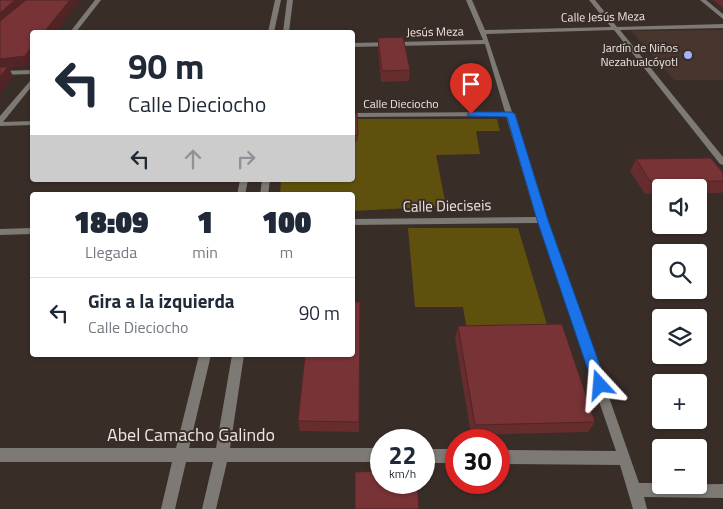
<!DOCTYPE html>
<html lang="es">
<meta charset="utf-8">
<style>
body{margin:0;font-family:"Titillium Web",sans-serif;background:#f2f2f3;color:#1f2937;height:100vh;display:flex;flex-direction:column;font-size:19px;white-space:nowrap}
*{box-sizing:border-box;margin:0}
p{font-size:16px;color:#747a83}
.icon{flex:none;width:28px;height:28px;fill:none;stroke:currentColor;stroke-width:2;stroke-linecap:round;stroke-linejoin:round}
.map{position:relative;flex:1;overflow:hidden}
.sheet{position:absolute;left:30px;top:192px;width:325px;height:165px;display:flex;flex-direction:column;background:#fff;border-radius:5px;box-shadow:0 1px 4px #0004}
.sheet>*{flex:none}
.hud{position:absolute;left:30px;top:30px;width:325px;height:152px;border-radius:5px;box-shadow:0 1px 4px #0004;background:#fff;color:#1f2937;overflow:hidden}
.fabs{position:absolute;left:652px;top:179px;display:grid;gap:10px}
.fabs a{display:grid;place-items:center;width:55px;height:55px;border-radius:5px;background:#fff;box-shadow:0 1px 4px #0004;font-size:25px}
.speed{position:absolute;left:370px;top:429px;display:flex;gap:10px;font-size:25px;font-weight:700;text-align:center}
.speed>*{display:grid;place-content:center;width:65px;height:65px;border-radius:50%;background:#fff;box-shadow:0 1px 4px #0004;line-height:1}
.speed small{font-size:12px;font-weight:400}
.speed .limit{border:8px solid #d22;background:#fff;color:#111}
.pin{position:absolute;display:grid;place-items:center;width:42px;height:42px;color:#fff;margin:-51px -21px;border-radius:50% 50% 50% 0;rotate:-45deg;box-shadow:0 0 5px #0007}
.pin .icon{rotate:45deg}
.me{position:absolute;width:55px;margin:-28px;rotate:341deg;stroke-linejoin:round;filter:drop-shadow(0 0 4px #0008)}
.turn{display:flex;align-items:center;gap:18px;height:105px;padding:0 15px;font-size:22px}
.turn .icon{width:65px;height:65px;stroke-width:2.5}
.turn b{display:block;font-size:35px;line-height:42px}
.lanes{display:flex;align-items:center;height:48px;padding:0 15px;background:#0003;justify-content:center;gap:25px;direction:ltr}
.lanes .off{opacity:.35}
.eta{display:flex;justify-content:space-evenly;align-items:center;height:85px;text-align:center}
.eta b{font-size:30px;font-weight:800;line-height:35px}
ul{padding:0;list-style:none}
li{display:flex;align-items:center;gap:15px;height:70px;padding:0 15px;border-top:1px solid #e0e1e3}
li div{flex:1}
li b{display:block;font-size:19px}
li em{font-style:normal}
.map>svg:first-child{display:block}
.built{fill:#47352e}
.green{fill:#5f510d}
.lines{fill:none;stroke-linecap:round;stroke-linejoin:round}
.street{fill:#7d7974;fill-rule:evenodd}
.wall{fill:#662c2e}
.shaded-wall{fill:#532426}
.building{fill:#773336;stroke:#532426}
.route{fill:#1a73e8;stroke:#114b97}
.poi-dot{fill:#a6b1fc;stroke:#392d28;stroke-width:2}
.labels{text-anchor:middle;stroke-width:4;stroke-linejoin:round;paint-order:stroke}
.far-street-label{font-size:12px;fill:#eee6e3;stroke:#392d28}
.far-poi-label{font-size:12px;fill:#eee6e3;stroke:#392d28;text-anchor:end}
.street-label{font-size:15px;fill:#eee6e3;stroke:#392d28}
.near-street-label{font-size:18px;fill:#eee6e3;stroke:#392d28}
</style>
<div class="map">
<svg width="723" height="509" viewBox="0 0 723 509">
<rect width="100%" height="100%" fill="#392d28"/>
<!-- built -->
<polygon class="built" points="723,30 723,80 674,80 631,31"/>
<!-- green -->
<g class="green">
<polygon points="357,119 497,119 500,131 476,131 480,154 436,155 446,206 353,211 352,195 280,195 281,180 352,180 353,142"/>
<polygon points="408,228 518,228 549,331 467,331 463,307 415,307"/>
</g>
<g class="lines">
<!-- street -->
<g class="street">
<polygon points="95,0 101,0 76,32 70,32"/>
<polygon points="275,0 281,0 274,32 268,32"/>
<polygon points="287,0 293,0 289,32 283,32"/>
<polygon points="466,0 472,0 485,30 611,27 589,0 595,0 617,27 723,24 723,28 620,30 723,157 723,165 720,164 614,30 486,34 512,112 515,114 513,116 547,220 639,483 661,483 661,485 723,484 723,498 644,497 647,509 633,509 620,465 499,464 499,450 616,451 538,223 352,225 352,219 536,217 506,116 352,117 352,113 505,112 485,44 352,47 352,43 483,40"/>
<polygon points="700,0 706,0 723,14 723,19"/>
<polygon points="32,70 32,74 0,75 0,71"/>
<polygon points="32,80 32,86 3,122 32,121 32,125 0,126 0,116 30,81"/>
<polygon points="240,180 248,180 245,195 237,195"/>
<polygon points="262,180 270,180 268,195 260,195"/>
<polygon points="32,228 32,234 0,235 0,229"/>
<polygon points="199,355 211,355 189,448 216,448 232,355 244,355 230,448 381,448 381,462 227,462 216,509 202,509 213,462 186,462 175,509 161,509 172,462 0,462 0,448 176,448"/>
<rect x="424" y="449" width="32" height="14"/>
</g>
</g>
<!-- wall -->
<g class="wall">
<polygon points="713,0 723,0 723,8"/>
<polygon points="378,38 410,70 409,81 381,82 378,48"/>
<polygon points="352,113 357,113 358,141 352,142"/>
<polygon points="636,159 723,173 723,191 721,193 699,193 699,188 661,188 661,194 645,194 630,171"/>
<polygon points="360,302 359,432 300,431 298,421"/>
<polygon points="458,326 595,422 588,432 471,435 455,338"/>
</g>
<!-- shaded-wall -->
<g class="shaded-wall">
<polygon points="15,0 28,0 0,26 0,13"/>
<polygon points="70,0 80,0 55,32 44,32"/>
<polygon points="32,46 32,62 30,66 9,68 13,76 0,94 0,59"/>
</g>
<!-- building -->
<g class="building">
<polygon points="0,0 15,0 0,13"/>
<polygon points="26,0 70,0 44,32 32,32 32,46 25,56 0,59 0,21"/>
<polygon points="403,37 410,70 382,71 378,38"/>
<polygon points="0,67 8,67 0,76"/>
<polygon points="352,113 357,113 358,135 352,135"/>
<polygon points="711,158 723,173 723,181 651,182 636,159"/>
<polygon points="352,302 360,302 359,422 298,421 305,355 352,355"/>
<polygon points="562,324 595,422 475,425 458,326"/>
<polygon points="381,471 381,482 417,482 419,509 355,509 355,472"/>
</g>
<!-- route -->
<polygon class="route" points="471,112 511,112 515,114 548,220 607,385 605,389 600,391 595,389 593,385 537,220 507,117 468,116 467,114"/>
<!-- markers -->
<circle class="poi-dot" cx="688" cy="55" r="5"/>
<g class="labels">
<!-- far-street labels -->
<g class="far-street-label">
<text transform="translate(603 17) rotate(-1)" y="4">Calle Jesús Meza</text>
<text transform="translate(435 32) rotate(-1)" y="4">Jesús Meza</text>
<text x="401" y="108">Calle Dieciocho</text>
</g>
<!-- far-poi labels -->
<g class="far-poi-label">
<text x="678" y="52">Jardín de Niños<tspan x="678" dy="14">Nezahualcóyotl</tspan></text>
</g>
<!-- street labels -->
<g class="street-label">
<text transform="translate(447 206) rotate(-1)" y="5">Calle Dieciseis</text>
</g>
<!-- near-street labels -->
<g class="near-street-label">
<text x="191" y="441">Abel Camacho Galindo</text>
</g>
</g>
</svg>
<div class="fabs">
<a><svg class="icon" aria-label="sound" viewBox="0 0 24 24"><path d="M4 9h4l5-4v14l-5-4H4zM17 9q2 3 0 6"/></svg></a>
<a><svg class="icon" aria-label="search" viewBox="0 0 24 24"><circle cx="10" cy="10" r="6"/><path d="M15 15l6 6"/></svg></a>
<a><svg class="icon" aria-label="layers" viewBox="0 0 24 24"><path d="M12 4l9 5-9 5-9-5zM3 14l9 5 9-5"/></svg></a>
<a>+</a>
<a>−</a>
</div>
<div class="speed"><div>22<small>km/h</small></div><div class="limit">30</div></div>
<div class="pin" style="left:471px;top:114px;background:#d93025"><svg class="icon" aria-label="arrive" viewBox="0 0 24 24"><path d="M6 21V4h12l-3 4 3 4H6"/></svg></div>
<svg class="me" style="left:600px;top:385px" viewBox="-20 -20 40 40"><path d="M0-17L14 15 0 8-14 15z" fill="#1a73e8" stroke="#fff" stroke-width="4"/></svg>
<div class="hud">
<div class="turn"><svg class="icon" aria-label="left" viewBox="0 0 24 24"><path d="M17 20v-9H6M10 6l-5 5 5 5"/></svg><div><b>90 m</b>Calle Dieciocho</div></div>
<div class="lanes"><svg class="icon" aria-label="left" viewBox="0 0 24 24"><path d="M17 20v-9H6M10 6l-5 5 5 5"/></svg><svg class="icon off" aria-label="ahead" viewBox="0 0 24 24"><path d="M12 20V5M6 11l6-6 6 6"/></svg><svg class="icon off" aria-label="right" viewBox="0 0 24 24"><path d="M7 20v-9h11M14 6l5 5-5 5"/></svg></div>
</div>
<section class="sheet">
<div class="eta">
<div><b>18:09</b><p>Llegada</p></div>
<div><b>1</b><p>min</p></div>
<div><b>100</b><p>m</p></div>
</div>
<ul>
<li><svg class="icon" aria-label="left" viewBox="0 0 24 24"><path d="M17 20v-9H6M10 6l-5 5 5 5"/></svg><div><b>Gira a la izquierda</b><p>Calle Dieciocho</p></div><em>90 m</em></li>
</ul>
</section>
</div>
